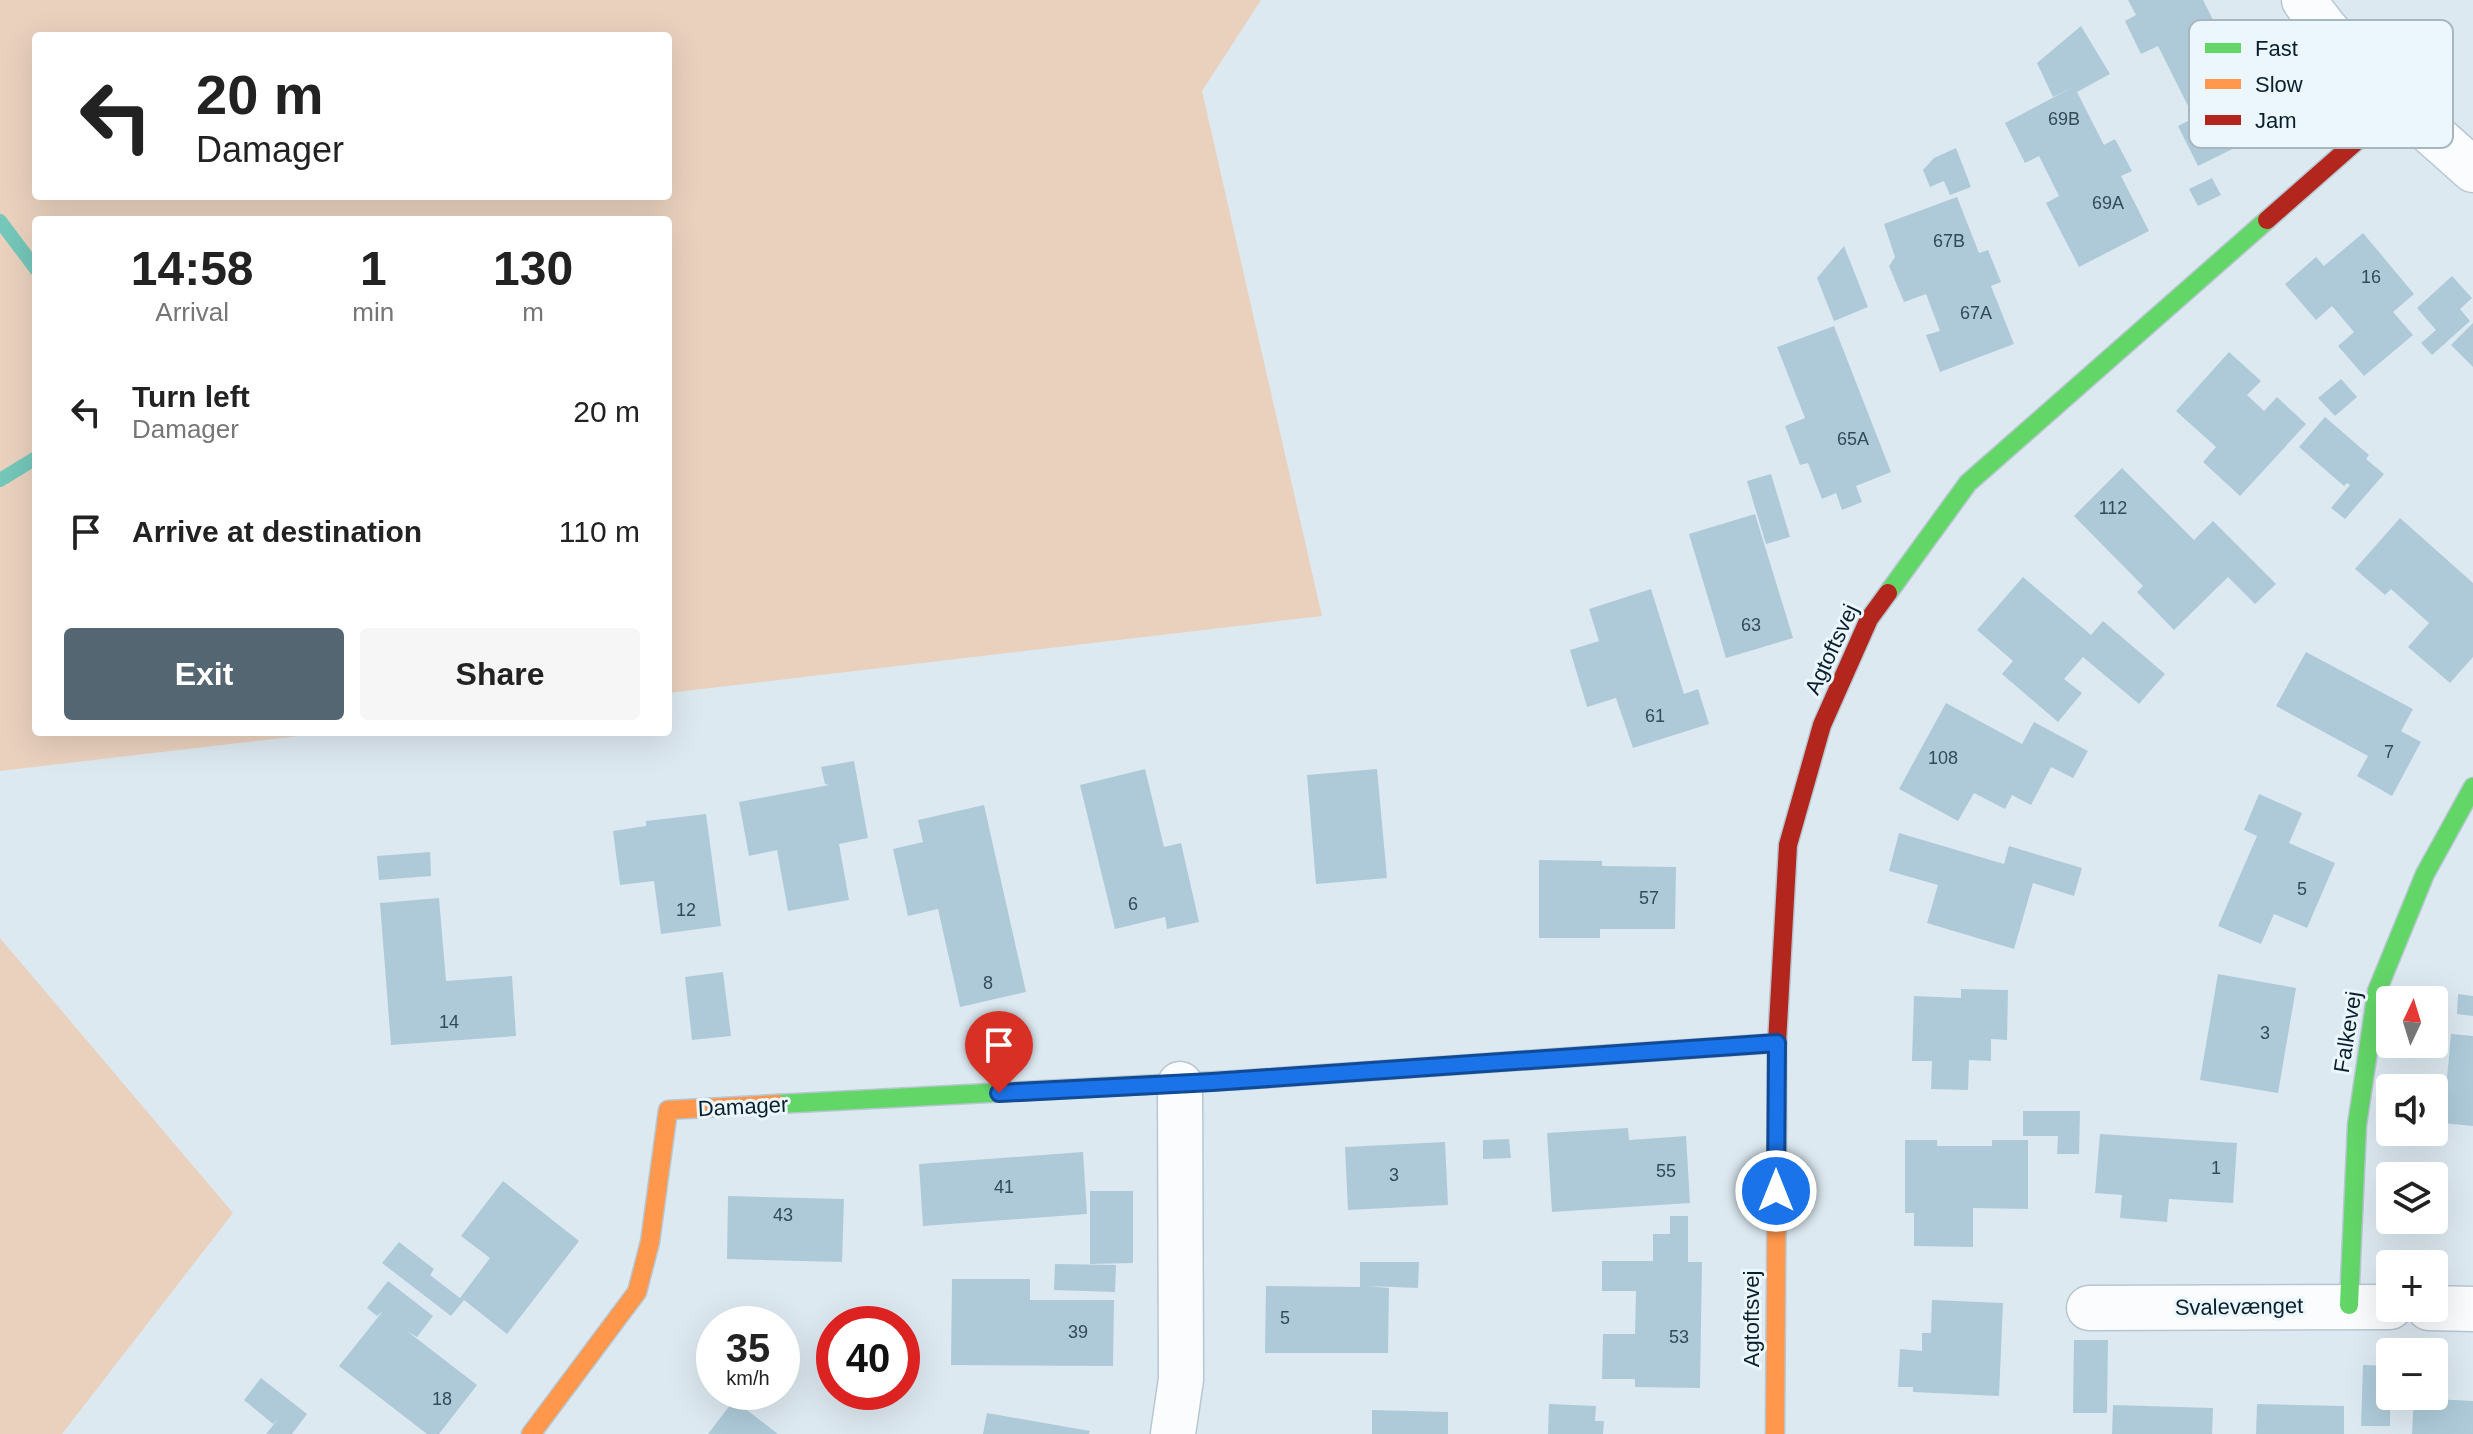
<!DOCTYPE html>
<meta charset="utf-8">
<style>
body{margin:0;font-family:Arial,sans-serif;background:#f6f6f6;color:#222;height:100vh;display:flex;flex-direction:column;font-size:30px;white-space:nowrap}
*{box-sizing:border-box;margin:0}
p{font-size:26px;color:#767676}
.icon{flex:none;width:44px;height:44px;fill:none;stroke:currentColor;stroke-width:2;stroke-linecap:round;stroke-linejoin:round}
.map{position:relative;flex:1;overflow:hidden}
.drawer{position:absolute;left:32px;top:216px;width:640px;height:520px;display:flex;flex-direction:column;background:#fff;border-radius:8px;box-shadow:0 8px 32px #0002}
.drawer>*{flex:none}
.banner{position:absolute;left:32px;top:32px;width:640px;height:168px;border-radius:8px;box-shadow:0 8px 32px #0002;background:#fff;color:#222;overflow:hidden}
.needle{width:52px;rotate:4deg}
.buttons{position:absolute;left:2376px;top:986px;display:grid;gap:16px}
.buttons a{display:grid;place-items:center;width:72px;height:72px;border-radius:8px;background:#fff;box-shadow:0 8px 32px #0002;font-size:40px}
.speed{position:absolute;left:696px;top:1306px;display:flex;gap:16px;font-size:40px;font-weight:700;text-align:center}
.speed>*{display:grid;place-content:center;width:104px;height:104px;border-radius:50%;background:#fff;box-shadow:0 8px 32px #0002;line-height:1}
.speed small{font-size:20px;font-weight:400}
.speed .limit{border:12px solid #d22;background:#fff;color:#111}
.pin{position:absolute;display:grid;place-items:center;width:68px;height:68px;color:#fff;margin:-82px -34px;border-radius:50% 50% 50% 0;rotate:-45deg;box-shadow:0 0 8px #0007}
.pin .icon{rotate:45deg}
.me{position:absolute;width:88px;margin:-44px;rotate:0deg;stroke-linejoin:round;filter:drop-shadow(0 0 6px #0008)}
.turn{display:flex;align-items:center;gap:28px;height:168px;padding:0 32px;font-size:36px}
.turn .icon{width:104px;height:104px;stroke-width:2.5}
.turn b{display:block;font-size:56px;line-height:68px}
.eta{display:flex;justify-content:space-evenly;align-items:center;height:136px;text-align:center}
.eta b{font-size:48px;font-weight:700;line-height:56px}
.button{display:flex;gap:16px;margin-top:auto;padding:16px 32px}
.button a{flex:1;height:92px;border-radius:8px;background:#546671;color:#fff;font-size:32px;font-weight:700;line-height:92px;text-align:center}
.button a+a{background:#f6f6f6;color:#222}
ul{padding:0;list-style:none}
li{display:flex;align-items:center;gap:24px;height:120px;padding:0 32px}
li div{flex:1}
li b{display:block;font-size:30px}
li em{font-style:normal}
.map>svg:first-child{display:block}
.green{fill:#ead1be;fill-rule:evenodd}
.lines{fill:none;stroke-linecap:round;stroke-linejoin:round}
.stream{stroke:#74c7b9;stroke-width:14}
.building{fill:#aecad9}
.street-casing{stroke:#b7c7d1;stroke-width:47}
.fast-casing{stroke:#b7c7d1;stroke-width:21}
.slow-casing{stroke:#b7c7d1;stroke-width:21}
.jam-casing{stroke:#b7c7d1;stroke-width:21}
.street{stroke:#fafcfd;stroke-width:44}
.fast{stroke:#63d668;stroke-width:18}
.slow{stroke:#ff974d;stroke-width:18}
.jam{stroke:#b3261e;stroke-width:18}
.route-casing{stroke:#114b97;stroke-width:20}
.route{stroke:#1a73e8;stroke-width:14}
.labels{text-anchor:middle;stroke-width:6;stroke-linejoin:round;paint-order:stroke}
.number-label{font-size:18px;fill:#334a57}
.street-label{font-size:22px;fill:#0a1f2c;stroke:#ebf6fd}
.key{fill:#ebf6fd;stroke:#a8b6be;stroke-width:2}
.key-label{font-size:22px;fill:#0a1f2c}
</style>
<div class="map">
<svg width="2473" height="1434" viewBox="0 0 2473 1434">
<rect width="100%" height="100%" fill="#dde9f1"/>
<!-- green -->
<g class="green">
<path d="M0,0H1261L1202,91L1322,616L668,693V220H36V732H332L0,771ZM668,36V196H36V36Z"/>
<polygon points="0,938 233,1213 62,1434 0,1434"/>
</g>
<g class="lines">
<!-- stream -->
<g class="stream">
<polyline points="0,221 36,269"/>
<polyline points="0,480 36,458"/>
</g>
</g>
<!-- building -->
<g class="building">
<polygon points="2128,0 2203,0 2269,131 2198,166 2178,126 2194,118 2158,46 2141,54 2125,21 2136,15"/>
<polygon points="2081,26 2110,74 2077,92 2104,145 2115,139 2132,171 2121,176 2149,231 2079,267 2046,203 2059,196 2039,156 2025,163 2005,123 2075,86 2053,97 2037,63"/>
<polygon points="1956,148 1971,187 1950,195 1944,181 1930,187 1923,170 1934,158"/>
<polygon points="2212,178 2221,195 2198,206 2189,189"/>
<polygon points="1957,197 1979,253 1988,250 2001,282 1991,286 2014,344 1940,372 1926,335 1940,331 1926,294 1904,302 1889,266 1895,257 1884,224"/>
<polygon points="2363,233 2414,294 2393,312 2413,335 2364,376 2338,346 2354,332 2332,306 2316,320 2285,284 2316,257 2324,266"/>
<polygon points="1844,246 1868,307 1834,321 1817,278"/>
<polygon points="2452,276 2472,298 2460,309 2470,321 2432,355 2421,343 2436,330 2417,308"/>
<polygon points="2473,323 2473,367 2451,345"/>
<polygon points="1834,326 1891,472 1856,486 1862,502 1842,510 1836,493 1822,499 1808,463 1800,465 1785,426 1805,418 1777,347"/>
<polygon points="2229,352 2261,381 2247,395 2264,411 2277,397 2306,424 2240,496 2203,462 2216,447 2176,411"/>
<polygon points="2341,379 2357,397 2335,416 2318,398"/>
<polygon points="2325,417 2369,455 2366,459 2384,474 2345,519 2331,508 2350,485 2347,483 2344,486 2299,447"/>
<polygon points="2122,468 2194,540 2213,521 2276,584 2255,604 2228,577 2174,630 2137,592 2143,586 2074,516"/>
<polygon points="1771,474 1790,537 1766,544 1747,481"/>
<polygon points="1755,514 1793,638 1726,658 1689,534"/>
<polygon points="2400,518 2473,583 2473,657 2450,683 2408,647 2429,623 2391,589 2385,595 2355,569"/>
<polygon points="2023,577 2091,635 2103,621 2165,674 2139,704 2083,657 2064,679 2082,693 2058,722 2002,674 2013,661 1977,630"/>
<polygon points="1651,589 1684,694 1698,689 1709,724 1633,748 1616,698 1587,707 1570,650 1599,641 1589,609"/>
<polygon points="2306,652 2413,709 2401,731 2421,742 2392,796 2357,776 2368,756 2276,706"/>
<polygon points="1946,703 2022,744 2034,722 2088,751 2073,778 2051,767 2031,805 2012,795 2005,809 1974,793 1958,821 1899,789"/>
<polygon points="854,761 868,838 839,844 849,900 788,911 777,850 749,856 739,802 829,785 825,784 821,767"/>
<polygon points="1145,769 1164,847 1181,843 1199,922 1167,929 1165,917 1115,929 1080,785"/>
<polygon points="1377,769 1387,878 1316,884 1307,775"/>
<polygon points="2259,794 2302,813 2289,843 2335,863 2307,928 2274,914 2261,944 2218,926 2257,836 2244,830"/>
<polygon points="984,805 1026,992 960,1007 938,909 908,916 893,849 923,842 918,820"/>
<polygon points="706,814 721,926 661,934 654,881 620,885 613,831 646,826 646,821"/>
<polygon points="1899,833 2004,864 2009,846 2082,868 2074,896 2033,883 2014,949 1927,923 1938,885 1889,871"/>
<polygon points="430,852 431,876 379,880 377,856"/>
<polygon points="1539,860 1602,861 1602,866 1676,867 1675,929 1600,929 1600,938 1539,938"/>
<polygon points="439,898 446,981 512,976 516,1036 391,1045 380,903"/>
<polygon points="723,972 731,1036 692,1040 685,977"/>
<polygon points="2218,974 2296,988 2278,1093 2200,1080"/>
<polygon points="1961,989 2008,990 2007,1040 1991,1039 1991,1061 1969,1060 1968,1090 1931,1089 1932,1061 1912,1061 1914,996 1961,998"/>
<polygon points="2458,994 2473,996 2473,1016 2457,1014"/>
<polygon points="2451,1034 2473,1036 2473,1126 2443,1123"/>
<polygon points="2023,1111 2080,1111 2079,1154 2057,1154 2058,1136 2023,1136"/>
<polygon points="1628,1128 1629,1140 1686,1136 1690,1203 1552,1212 1547,1133"/>
<polygon points="2100,1134 2237,1143 2233,1203 2169,1199 2167,1222 2120,1218 2122,1195 2095,1193"/>
<polygon points="1509,1139 1511,1158 1483,1159 1483,1140"/>
<polygon points="1905,1140 1937,1140 1937,1146 1992,1146 1992,1140 2028,1140 2028,1209 1973,1208 1973,1247 1914,1246 1914,1213 1905,1213"/>
<polygon points="1445,1142 1448,1205 1348,1210 1345,1147"/>
<polygon points="1083,1152 1087,1214 923,1226 919,1164"/>
<polygon points="503,1181 579,1241 507,1334 464,1300 451,1316 382,1263 399,1242 434,1269 430,1275 460,1298 490,1258 461,1236"/>
<polygon points="1090,1191 1133,1191 1133,1263 1090,1264"/>
<polygon points="728,1196 844,1199 842,1262 727,1259"/>
<polygon points="1670,1216 1688,1216 1688,1262 1702,1262 1700,1388 1635,1387 1635,1379 1602,1379 1603,1334 1635,1334 1636,1291 1602,1291 1602,1261 1653,1261 1653,1234 1670,1234"/>
<polygon points="1360,1262 1419,1262 1418,1288 1367,1286 1389,1288 1388,1353 1265,1353 1266,1286 1360,1287"/>
<polygon points="1055,1264 1116,1265 1115,1292 1054,1290"/>
<polygon points="952,1279 1030,1279 1030,1300 1114,1300 1113,1366 951,1365"/>
<polygon points="388,1281 433,1316 417,1337 407,1331 477,1385 439,1434 427,1434 339,1366 383,1311 377,1316 367,1308"/>
<polygon points="1932,1300 2003,1303 1999,1396 1913,1392 1913,1387 1898,1387 1900,1349 1922,1351 1922,1333 1931,1333"/>
<polygon points="2074,1340 2108,1340 2107,1413 2073,1413"/>
<polygon points="2363,1365 2390,1366 2390,1426 2361,1426"/>
<polygon points="261,1378 307,1414 292,1434 266,1434 278,1419 273,1424 244,1400"/>
<polygon points="2414,1398 2473,1401 2473,1434 2412,1434"/>
<polygon points="734,1400 778,1434 708,1434"/>
<polygon points="1549,1404 1596,1406 1595,1421 1604,1421 1603,1434 1548,1434"/>
<polygon points="2257,1404 2344,1406 2344,1434 2256,1434"/>
<polygon points="2113,1405 2213,1408 2212,1434 2112,1434"/>
<polygon points="1372,1410 1448,1412 1448,1434 1372,1434"/>
<polygon points="987,1413 1090,1431 1089,1434 983,1434"/>
</g>
<g class="lines">
<!-- street casing -->
<g class="street-casing">
<g id="street">
<path d="M2304,0C2347,64 2416,118 2473,170"/>
<polyline points="2089,1308 2390,1307"/>
<polyline points="2429,1308 2473,1309"/>
<polyline points="1173,1434 1181,1379 1180,1084"/>
</g>
</g>
<!-- fast casing -->
<g class="fast-casing">
<g id="fast">
<polyline points="1888,593 1968,483 2267,220"/>
<polyline points="777,1104 1239,1080"/>
<polyline points="2349,1305 2357,1125 2377,991 2425,874 2473,787"/>
</g>
</g>
<!-- slow casing -->
<g class="slow-casing">
<g id="slow">
<polyline points="1239,1080 1777,1043"/>
<polyline points="531,1434 637,1292 650,1242 668,1110 777,1104"/>
<polyline points="1775,1434 1777,1131"/>
</g>
</g>
<!-- jam casing -->
<g class="jam-casing">
<g id="jam">
<polyline points="2267,220 2400,103"/>
<polyline points="1777,1131 1777,1043 1788,845 1822,725 1869,619 1888,593"/>
</g>
</g>
<!-- street -->
<use href="#street" class="street"/>
<!-- fast -->
<use href="#fast" class="fast"/>
<!-- slow -->
<use href="#slow" class="slow"/>
<!-- jam -->
<use href="#jam" class="jam"/>
</g>
<g class="lines">
<!-- route casing -->
<g class="route-casing">
<polyline id="route" points="999,1093 1212,1082 1777,1043 1776,1191"/>
</g>
<!-- route -->
<use href="#route" class="route"/>
</g>
<g class="labels">
<!-- number labels -->
<g class="number-label">
<text x="2064" y="125">69B</text>
<text x="2108" y="209">69A</text>
<text x="1949" y="247">67B</text>
<text x="2371" y="283">16</text>
<text x="1976" y="319">67A</text>
<text x="1853" y="445">65A</text>
<text x="2113" y="514">112</text>
<text x="1751" y="631">63</text>
<text x="1655" y="722">61</text>
<text x="2389" y="758">7</text>
<text x="1943" y="764">108</text>
<text x="2302" y="895">5</text>
<text x="1649" y="904">57</text>
<text x="1133" y="910">6</text>
<text x="686" y="916">12</text>
<text x="988" y="989">8</text>
<text x="449" y="1028">14</text>
<text x="2265" y="1039">3</text>
<text x="2216" y="1174">1</text>
<text x="1666" y="1177">55</text>
<text x="1394" y="1181">3</text>
<text x="1004" y="1193">41</text>
<text x="783" y="1221">43</text>
<text x="1285" y="1324">5</text>
<text x="1078" y="1338">39</text>
<text x="1679" y="1343">53</text>
<text x="442" y="1405">18</text>
</g>
<!-- street labels -->
<g class="street-label">
<text transform="translate(1831 649) rotate(-65)" y="8">Agtoftsvej</text>
<text transform="translate(2347 1032) rotate(-81)" y="8">Falkevej</text>
<text transform="translate(743 1106) rotate(-3)" y="8">Damager</text>
<text transform="translate(2239 1306) rotate(-1)" y="8">Svalevænget</text>
<text transform="translate(1751 1319) rotate(-90)" y="8">Agtoftsvej</text>
</g>
</g>
<!-- legend -->
<rect x="2189" y="20" width="264" height="128" rx="12" class="key"/>
<rect x="2205" y="43" width="36" height="10" fill="#63d668"/>
<rect x="2205" y="79" width="36" height="10" fill="#ff974d"/>
<rect x="2205" y="115" width="36" height="10" fill="#b3261e"/>
<g class="key-label">
<text x="2255" y="56">Fast</text>
<text x="2255" y="92">Slow</text>
<text x="2255" y="128">Jam</text>
</g>
</svg>
<div class="buttons">
<a><svg class="needle" viewBox="-14 -14 28 28"><path d="M0-13l5 13h-10z" fill="#e53935"/><path d="M0 13l5-13h-10z" fill="#767676"/></svg></a>
<a><svg class="icon" aria-label="sound" viewBox="0 0 24 24"><path d="M4 9h4l5-4v14l-5-4H4zM17 9q2 3 0 6"/></svg></a>
<a><svg class="icon" aria-label="layers" viewBox="0 0 24 24"><path d="M12 4l9 5-9 5-9-5zM3 14l9 5 9-5"/></svg></a>
<a>+</a>
<a>−</a>
</div>
<div class="speed"><div>35<small>km/h</small></div><div class="limit">40</div></div>
<div class="pin" style="left:999px;top:1093px;background:#d93025"><svg class="icon" aria-label="arrive" viewBox="0 0 24 24"><path d="M6 21V4h12l-3 4 3 4H6"/></svg></div>
<svg class="me" style="left:1776px;top:1191px" viewBox="-20 -20 40 40"><circle r="17" fill="#1a73e8" stroke="#fff" stroke-width="3"/><path d="M0-11L8 9 0 5-8 9z" fill="#fff"/></svg>
<div class="banner">
<div class="turn"><svg class="icon" aria-label="left" viewBox="0 0 24 24"><path d="M17 20v-9H6M10 6l-5 5 5 5"/></svg><div><b>20 m</b>Damager</div></div>
</div>
<section class="drawer">
<div class="eta">
<div><b>14:58</b><p>Arrival</p></div>
<div><b>1</b><p>min</p></div>
<div><b>130</b><p>m</p></div>
</div>
<ul>
<li><svg class="icon" aria-label="left" viewBox="0 0 24 24"><path d="M17 20v-9H6M10 6l-5 5 5 5"/></svg><div><b>Turn left</b><p>Damager</p></div><em>20 m</em></li>
<li><svg class="icon" aria-label="arrive" viewBox="0 0 24 24"><path d="M6 21V4h12l-3 4 3 4H6"/></svg><div><b>Arrive at destination</b></div><em>110 m</em></li>
</ul>
<div class="button"><a>Exit</a><a>Share</a></div>
</section>
</div>
